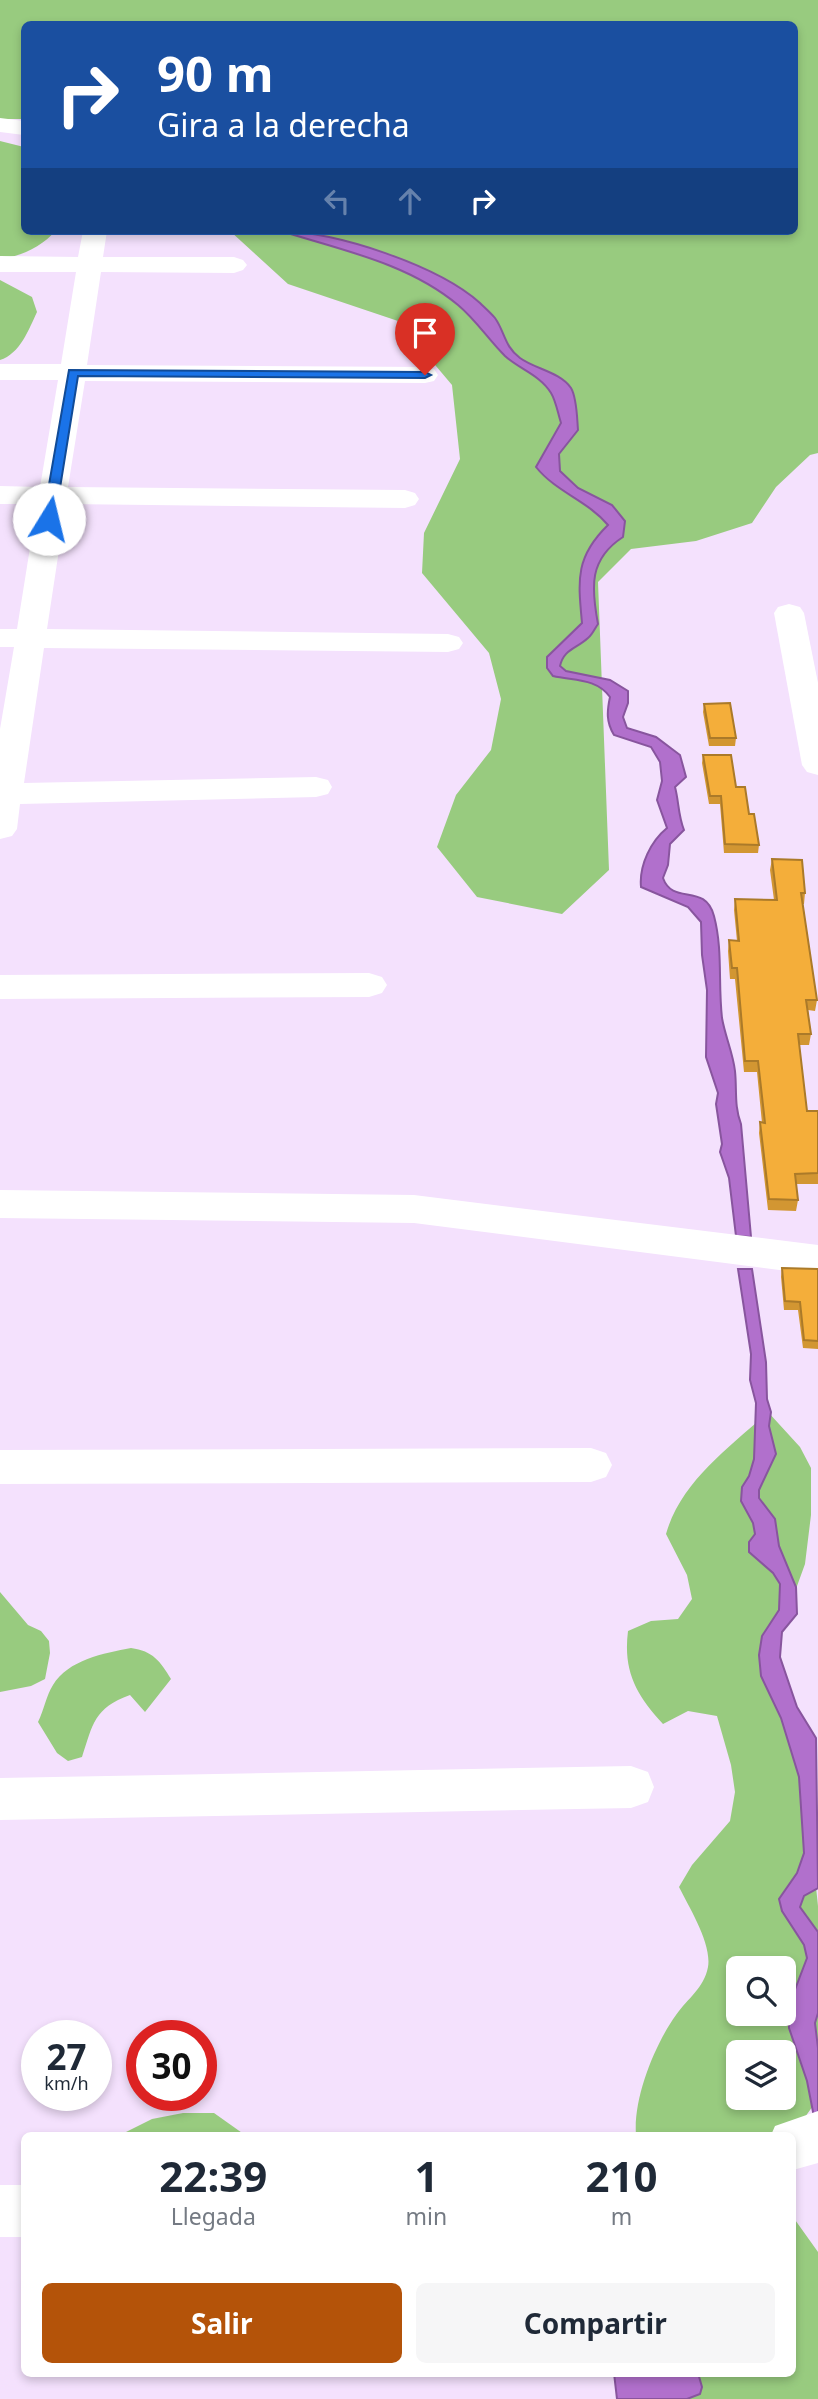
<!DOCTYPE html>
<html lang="es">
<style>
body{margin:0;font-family:"Noto Sans",sans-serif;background:#f6f6f7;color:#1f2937;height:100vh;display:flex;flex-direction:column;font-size:26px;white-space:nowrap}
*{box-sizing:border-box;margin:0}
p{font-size:23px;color:#747a83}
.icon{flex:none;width:38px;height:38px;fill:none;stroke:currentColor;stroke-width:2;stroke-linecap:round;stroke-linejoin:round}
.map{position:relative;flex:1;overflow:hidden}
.sheet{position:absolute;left:21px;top:2132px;width:775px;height:245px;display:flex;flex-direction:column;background:#fff;border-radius:10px;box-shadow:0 4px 10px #0003}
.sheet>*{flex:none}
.hud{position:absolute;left:21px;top:21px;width:777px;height:214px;border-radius:10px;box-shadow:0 4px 10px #0003;background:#1a4fa0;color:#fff;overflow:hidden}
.controls{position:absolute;left:726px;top:1956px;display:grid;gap:14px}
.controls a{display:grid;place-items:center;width:70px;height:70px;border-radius:10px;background:#fff;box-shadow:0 4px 10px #0003;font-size:35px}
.speed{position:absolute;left:21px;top:2020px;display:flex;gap:14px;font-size:35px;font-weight:700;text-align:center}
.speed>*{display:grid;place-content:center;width:91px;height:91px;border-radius:50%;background:#fff;box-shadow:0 4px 10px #0003;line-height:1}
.speed small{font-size:18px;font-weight:400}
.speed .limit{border:10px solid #d22;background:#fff;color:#111}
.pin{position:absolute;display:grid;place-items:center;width:60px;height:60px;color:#fff;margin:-72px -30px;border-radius:50% 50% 50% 0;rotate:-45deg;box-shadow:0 0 7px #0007}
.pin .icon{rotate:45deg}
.me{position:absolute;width:77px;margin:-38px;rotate:9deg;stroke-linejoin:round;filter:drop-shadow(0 0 5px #0008)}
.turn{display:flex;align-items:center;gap:24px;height:147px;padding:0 21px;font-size:32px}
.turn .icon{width:91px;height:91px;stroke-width:2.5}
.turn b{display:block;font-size:49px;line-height:60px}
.lanes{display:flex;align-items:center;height:66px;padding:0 21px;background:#0003;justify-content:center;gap:35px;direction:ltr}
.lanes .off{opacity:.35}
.eta{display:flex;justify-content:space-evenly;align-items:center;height:119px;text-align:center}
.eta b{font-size:42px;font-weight:700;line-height:49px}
.button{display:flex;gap:14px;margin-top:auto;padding:14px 21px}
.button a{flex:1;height:80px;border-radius:10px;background:#b45309;color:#fff;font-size:28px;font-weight:700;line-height:80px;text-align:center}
.button a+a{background:#f6f6f7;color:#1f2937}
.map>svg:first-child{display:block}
.green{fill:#98cb7f;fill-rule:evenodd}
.water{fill:#b170cc;stroke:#88559e;stroke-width:2}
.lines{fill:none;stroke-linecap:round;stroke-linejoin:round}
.minor{fill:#fff;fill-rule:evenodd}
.wall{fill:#d29632}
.building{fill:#f4ae3a;stroke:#ab7a29;stroke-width:2}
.route{fill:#1a73e8;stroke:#114b97;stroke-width:2}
</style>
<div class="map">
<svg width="818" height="2399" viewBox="0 0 818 2399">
<rect width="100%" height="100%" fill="#f4e1fd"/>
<!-- green -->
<g class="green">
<polygon points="0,0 818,0 818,453 810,455 776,487 752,523 696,541 631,549 598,582 609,870 562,914 477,897 437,847 456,795 491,750 501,699 489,653 422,573 424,533 460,459 452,385 398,321 288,284 230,231 794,231 794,24 24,24 24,119 0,119"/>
<path d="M0,141L24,147V231H55C43,246 19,258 0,258Z"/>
<path d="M0,280L32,297L37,312C29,329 20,354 0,360Z"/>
<path d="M768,1412L800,1447L811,1468V1515L805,1564L780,1633L775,1659L803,1763L818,1906V2099L805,2117L781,2135H636C633,2098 655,2044 676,2015C688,1998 704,1988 708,1967C712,1944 689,1907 679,1887L692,1865L730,1821L735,1792L731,1765L717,1716L688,1711L663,1724C636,1695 623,1671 628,1631L651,1621L678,1619L692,1599L687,1575L666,1534C681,1481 729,1448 768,1412ZM738,1969H784V2014H738ZM738,2053H784V2098H738Z"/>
<polygon points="0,1592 28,1625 41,1631 49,1641 50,1653 45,1679 31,1686 0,1692"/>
<path d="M131,1648C153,1651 160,1661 171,1679L145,1712L130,1695C94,1708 93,1724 82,1757L68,1761L57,1753L38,1722C44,1710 46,1696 53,1685C68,1660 104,1653 131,1648Z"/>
<polygon points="183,2113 214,2113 245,2135 120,2135 152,2119"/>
<polygon points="793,2217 818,2252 818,2399 687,2399 684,2373 793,2373"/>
</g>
<!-- water -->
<g class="water">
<path d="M281,231C335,231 439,266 480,303C484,307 491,313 495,318C505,332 504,346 520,358C535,369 560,372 571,388C577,398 577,418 578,430L559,454L560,471L578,488L612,505L625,521L623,537C589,559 591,587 598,624C595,628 592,635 588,638C576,649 564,649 560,666L566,671L610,680L628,691V703L623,717L627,728L656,737L680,755L686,777L675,787C679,802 678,815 684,830L670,844L668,865L663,878C673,906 705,882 714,916C723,950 718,983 722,1018C725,1036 733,1053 735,1071C737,1090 734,1106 741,1124L751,1237L736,1236L729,1178L720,1152L722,1144L716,1104L718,1093L706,1057L707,990L702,955L701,922L688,907L641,887C639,865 651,841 667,828L657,800L662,781L660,762L651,747L614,735C606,722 607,711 610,697C596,678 574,681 553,676L547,668V657L582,623C578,580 575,557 608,525C588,501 556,492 536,467L561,423C558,414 556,401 551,393C540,375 519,369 505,356C488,339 476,320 458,305C408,263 341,250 281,231Z"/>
<polygon points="738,1269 752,1269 766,1362 767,1399 771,1412 769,1426 776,1454 759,1490 759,1498 775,1519 779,1546 796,1587 797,1614 782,1632 780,1657 797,1707 816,1738 818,1888 804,1896 800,1907 818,1932 818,2013 815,2023 818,2048 818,2116 814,2117 807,2081 789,2028 788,2008 807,1958 804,1945 782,1911 779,1899 797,1873 804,1853 799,1777 781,1718 761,1676 759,1655 762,1636 779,1610 780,1584 773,1573 749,1552 749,1542 755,1534 753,1523 741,1501 742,1487 749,1476 754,1459 756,1403 750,1380 751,1354"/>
<polygon points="614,2373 698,2373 702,2387 700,2394 687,2399 617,2399"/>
</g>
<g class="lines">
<!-- minor -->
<g class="minor">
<polygon points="0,118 24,121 24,135 0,132"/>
<polygon points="83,231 107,231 103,257 234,257 243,260 247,265 243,270 234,273 101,272 87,365 425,367 434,369 438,375 434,381 425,383 85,381 68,487 405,490 415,493 419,499 415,505 405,508 66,504 47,629 448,634 459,637 463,643 459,649 448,652 44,648 24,783 316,777 328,780 332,787 328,794 316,797 20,804 17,829 12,836 0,839 0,729 14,647 0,647 0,629 17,629 37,504 0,504 0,486 40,487 58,380 0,380 0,364 61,364 76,272 0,272 0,256 78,257"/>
<polygon points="789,604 800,607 804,613 818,683 818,775 807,772 802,765 774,613 778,607"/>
<polygon points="369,973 382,977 387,985 382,993 369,997 0,999 0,975"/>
<polygon points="0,1190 414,1195 818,1245 818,1275 414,1223 0,1218"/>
<polygon points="591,1448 606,1453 612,1465 606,1477 591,1482 0,1484 0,1450"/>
<polygon points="631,1766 648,1772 654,1787 648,1802 631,1808 0,1820 0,1778"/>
<polygon points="818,2111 818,2163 793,2170 793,2135 771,2135 775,2126"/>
<rect x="0" y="2185" width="24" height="52"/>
</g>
</g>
<!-- wall -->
<g class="wall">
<polygon points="704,704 736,738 735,746 709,746 703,712"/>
<polygon points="703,755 736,787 749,814 759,845 758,853 724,853 720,804 709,804 702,763"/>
<polygon points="772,859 805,893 804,904 803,904 817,1000 815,1011 808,1010 811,1034 809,1045 799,1045 807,1111 818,1111 818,1184 796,1184 798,1200 796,1211 768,1210 759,1133 760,1122 762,1123 757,1072 744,1072 735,979 730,979 728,951 729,940 737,941 734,910 735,899 774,900 770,870"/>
<polygon points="782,1268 818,1269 818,1349 803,1348 798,1310 784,1310 781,1277"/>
</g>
<!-- building -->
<g class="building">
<polygon points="730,703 736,738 710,738 704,704"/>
<polygon points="703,755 731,755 736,787 745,787 749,814 754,814 759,845 725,844 721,796 710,796"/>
<polygon points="772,859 802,860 805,893 801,893 817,1000 806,1000 811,1034 798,1034 807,1111 818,1111 818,1173 795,1174 798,1200 769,1199 760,1122 765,1123 758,1061 745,1061 737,968 732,968 729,940 739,941 735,899 777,900"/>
<polygon points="782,1268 818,1269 818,1341 804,1340 800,1302 785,1301"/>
</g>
<!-- route -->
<polygon class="route" points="69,370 425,372 431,375 425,378 78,376 55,519 49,522 43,519"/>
</svg>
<div class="controls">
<a><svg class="icon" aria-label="search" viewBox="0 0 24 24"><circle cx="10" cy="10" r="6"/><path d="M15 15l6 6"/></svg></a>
<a><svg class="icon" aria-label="layers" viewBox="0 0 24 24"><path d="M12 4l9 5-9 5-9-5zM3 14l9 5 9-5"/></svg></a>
</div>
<div class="speed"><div>27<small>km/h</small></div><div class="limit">30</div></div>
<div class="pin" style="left:425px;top:375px;background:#d93025"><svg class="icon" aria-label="arrive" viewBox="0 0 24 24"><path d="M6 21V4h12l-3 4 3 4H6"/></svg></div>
<svg class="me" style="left:49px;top:519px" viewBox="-20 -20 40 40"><circle r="19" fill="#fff"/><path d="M0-13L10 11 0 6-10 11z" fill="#1a73e8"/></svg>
<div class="hud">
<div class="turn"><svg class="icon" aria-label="right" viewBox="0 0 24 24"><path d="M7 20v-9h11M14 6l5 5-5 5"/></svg><div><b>90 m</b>Gira a la derecha</div></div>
<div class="lanes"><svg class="icon off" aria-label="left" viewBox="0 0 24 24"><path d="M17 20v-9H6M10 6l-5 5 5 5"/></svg><svg class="icon off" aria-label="ahead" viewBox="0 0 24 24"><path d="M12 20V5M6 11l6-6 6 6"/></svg><svg class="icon" aria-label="right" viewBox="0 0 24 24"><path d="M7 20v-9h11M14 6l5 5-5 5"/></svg></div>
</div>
<section class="sheet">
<div class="eta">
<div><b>22:39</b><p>Llegada</p></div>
<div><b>1</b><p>min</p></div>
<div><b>210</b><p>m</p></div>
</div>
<div class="button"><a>Salir</a><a>Compartir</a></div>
</section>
</div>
